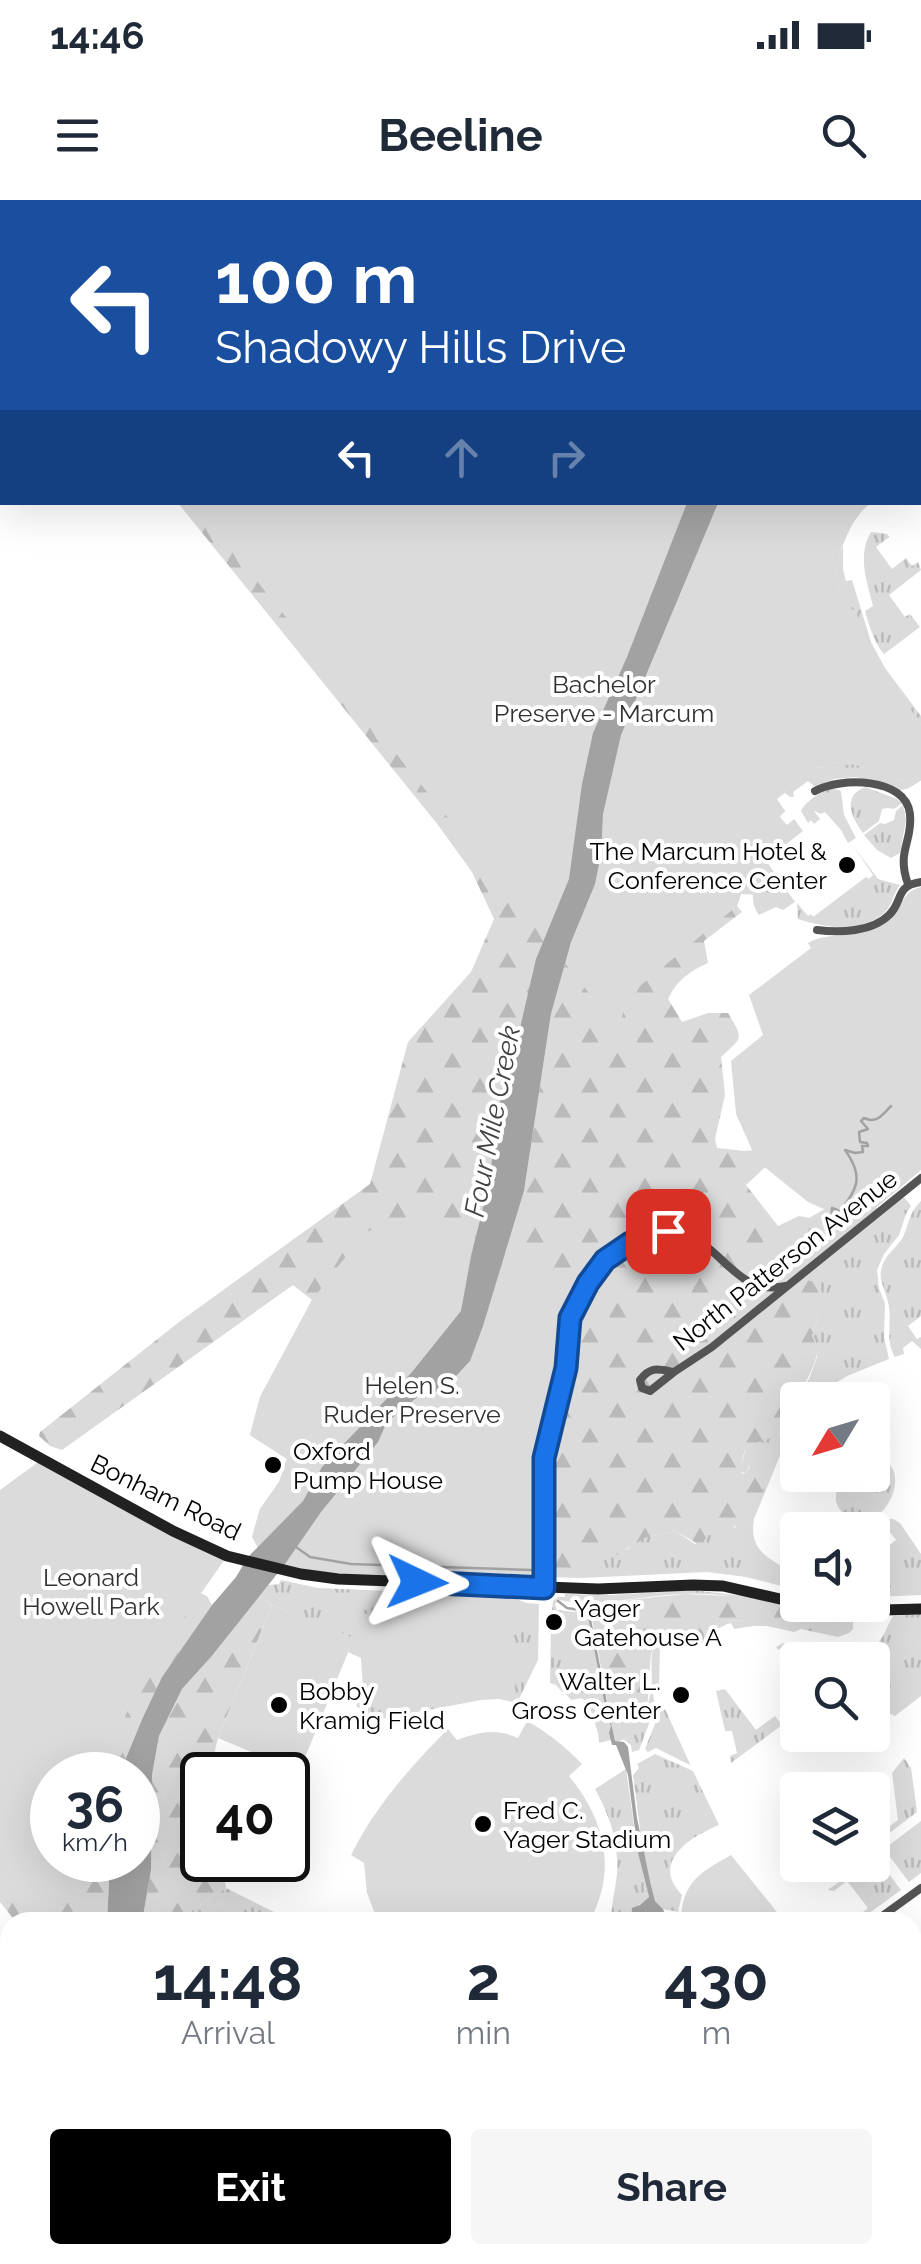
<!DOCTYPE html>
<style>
body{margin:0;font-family:Raleway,sans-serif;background:#f6f6f7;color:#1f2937;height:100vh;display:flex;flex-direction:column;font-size:38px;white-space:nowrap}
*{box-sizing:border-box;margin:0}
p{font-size:32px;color:#747a83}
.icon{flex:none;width:55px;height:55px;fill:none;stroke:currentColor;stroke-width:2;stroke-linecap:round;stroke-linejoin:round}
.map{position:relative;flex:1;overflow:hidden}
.panel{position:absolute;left:0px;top:1712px;width:922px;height:352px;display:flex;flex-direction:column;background:#fff;border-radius:30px 30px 0 0;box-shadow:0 10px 40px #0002}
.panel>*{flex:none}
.top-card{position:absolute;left:0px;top:0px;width:922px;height:305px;box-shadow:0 10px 40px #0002;background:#1a4fa0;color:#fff;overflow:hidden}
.needle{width:65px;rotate:232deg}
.fabs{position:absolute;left:780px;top:1182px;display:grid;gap:20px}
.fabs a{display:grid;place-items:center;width:110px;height:110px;border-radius:10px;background:#fff;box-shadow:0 10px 40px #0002;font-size:50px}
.speed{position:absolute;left:30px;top:1552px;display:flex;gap:20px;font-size:50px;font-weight:700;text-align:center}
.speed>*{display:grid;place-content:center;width:130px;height:130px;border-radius:50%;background:#fff;box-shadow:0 10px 40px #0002;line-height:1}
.speed small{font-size:25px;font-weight:400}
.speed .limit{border:5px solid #111;border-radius:15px;background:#fff;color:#111}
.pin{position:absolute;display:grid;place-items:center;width:85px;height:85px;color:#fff;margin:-42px;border-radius:20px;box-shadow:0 5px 15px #0006}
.me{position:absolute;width:110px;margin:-55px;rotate:92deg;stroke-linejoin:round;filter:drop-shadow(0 0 8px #0008)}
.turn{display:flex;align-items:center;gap:35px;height:210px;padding:0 50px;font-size:45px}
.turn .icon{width:130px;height:130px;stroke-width:2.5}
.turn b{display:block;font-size:70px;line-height:85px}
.lanes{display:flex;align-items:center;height:95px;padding:0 50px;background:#0003;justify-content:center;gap:50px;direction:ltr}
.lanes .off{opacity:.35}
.eta{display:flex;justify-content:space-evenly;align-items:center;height:170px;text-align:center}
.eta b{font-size:60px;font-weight:700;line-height:70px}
.primary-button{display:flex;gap:20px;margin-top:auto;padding:20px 50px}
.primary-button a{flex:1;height:115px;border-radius:10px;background:#000;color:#fff;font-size:40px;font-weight:700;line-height:115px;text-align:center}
.primary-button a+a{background:#f6f6f7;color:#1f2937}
.status{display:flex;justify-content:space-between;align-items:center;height:70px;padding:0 50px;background:#fff;direction:ltr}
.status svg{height:28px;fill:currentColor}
header{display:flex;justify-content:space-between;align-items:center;height:130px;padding:0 50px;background:#fff;font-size:45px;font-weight:700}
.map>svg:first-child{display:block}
.grass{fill:url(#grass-tufts)}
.forest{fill:url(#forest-firs)}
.green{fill:#dbdbdb}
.water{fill:#a2a2a2}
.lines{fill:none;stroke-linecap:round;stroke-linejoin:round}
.stream{stroke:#a2a2a2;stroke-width:2.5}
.street{stroke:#545454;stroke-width:8}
.secondary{stroke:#212121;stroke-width:11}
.route-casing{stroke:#114b97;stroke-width:25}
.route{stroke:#1a73e8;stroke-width:18}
.poi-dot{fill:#000;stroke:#fff;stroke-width:4}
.labels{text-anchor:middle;stroke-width:8;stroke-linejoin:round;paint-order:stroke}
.park-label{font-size:25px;fill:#323232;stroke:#fff}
.poi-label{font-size:25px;fill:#000;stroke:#fff;text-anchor:start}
.street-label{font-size:25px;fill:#000;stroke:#fff}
.water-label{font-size:28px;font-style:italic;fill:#434343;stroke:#fff}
</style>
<div class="status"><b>14:46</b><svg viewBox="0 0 49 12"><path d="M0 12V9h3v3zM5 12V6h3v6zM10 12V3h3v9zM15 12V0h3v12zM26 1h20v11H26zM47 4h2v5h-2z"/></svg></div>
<header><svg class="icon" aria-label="menu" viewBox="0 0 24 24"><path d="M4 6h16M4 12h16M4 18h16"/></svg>Beeline<svg class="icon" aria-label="search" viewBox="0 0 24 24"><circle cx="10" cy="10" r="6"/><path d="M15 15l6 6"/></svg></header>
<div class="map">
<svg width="921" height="2064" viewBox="0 0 921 2064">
<defs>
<pattern id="grass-tufts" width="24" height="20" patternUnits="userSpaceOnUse" patternTransform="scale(2.5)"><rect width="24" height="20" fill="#dbdbdb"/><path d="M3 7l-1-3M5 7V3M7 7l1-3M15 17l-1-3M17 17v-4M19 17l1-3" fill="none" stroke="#bababa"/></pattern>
<pattern id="forest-firs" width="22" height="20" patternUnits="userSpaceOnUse" patternTransform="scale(2.5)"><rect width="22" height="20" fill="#dbdbdb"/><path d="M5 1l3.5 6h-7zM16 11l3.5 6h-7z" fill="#bababa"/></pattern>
</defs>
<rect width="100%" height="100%" fill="#fff"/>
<!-- grass -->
<g class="grass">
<path d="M871,332L887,334L889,337L876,347L892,369L906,358L912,366L918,362L921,370L889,395L905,417L910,414L920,427L884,454C874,443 869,425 865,411L873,406C867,381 857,356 871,332Z"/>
<polygon points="843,346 843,369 846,381 852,380 871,442 885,468 921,516 921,525 891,482 868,475 865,472 866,468 842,403 834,363"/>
<path d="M854,564L895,579L917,583L907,589L901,590L856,577L834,579L814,586L808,581L793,592L794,597H790L785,593L777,599L785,611L780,617L787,625L794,619L803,631L770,657L771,659L767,662L795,702L783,710L776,707L759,715C741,692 767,643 776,619L770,607L776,598L813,568Z"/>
<path d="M865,587L897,599L902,603L894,609L888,608L882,609L879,621L863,633C851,617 842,596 865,587Z"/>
<path d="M832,588L841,591L844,615L856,638L848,643L841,630L825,612L821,614L814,611L820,619L814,624L811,620L808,623L801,611C806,600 820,593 832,588Z"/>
<polygon points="903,605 906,620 900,653 891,658 877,650 864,635 880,623 885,624 894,620 896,611"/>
<path d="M852,644L878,679L900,685C893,694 892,706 884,713C858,734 827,728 798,719L797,703L808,716L811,714L813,717L866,677L869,679L873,675Z"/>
<polygon points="904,997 911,1006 906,1014 899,1035 884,1054 877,1070 879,1088 885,1104 884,1137 889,1159 847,1176 808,1200 800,1200 800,1191 809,1179 817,1157 812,1136 820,1110 801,1080 896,1001"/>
<path d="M921,1001V1116L908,1126L917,1139L921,1137V1149L912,1141L903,1148L904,1154L895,1157C884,1139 893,1121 888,1102C886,1091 879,1082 881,1071C883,1056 896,1049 903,1037C909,1024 909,1012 921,1001Z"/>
<path d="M797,1207V1221L792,1235L779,1258L754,1319C748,1353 772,1360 797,1374V1390L746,1377L707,1372L581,1378L589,1358L628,1349L635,1342L645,1338L675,1331L695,1344L707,1337L712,1328L718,1325L730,1324L736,1328L750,1265L746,1272L739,1273L746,1248L751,1243L780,1233Z"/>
<path d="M873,1259C921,1258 882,1350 842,1312C831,1301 837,1287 844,1275H872Z"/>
<polygon points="883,1318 893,1319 900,1323 921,1354 921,1395 873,1397 873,1358 896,1340 887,1328 879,1334 873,1323"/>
<polygon points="281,1380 318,1388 508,1396 527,1403 539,1404 538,1460 517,1503 499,1499 481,1500 370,1521 367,1513 356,1506 363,1488 361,1458 348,1452 353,1438 272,1405 260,1395 268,1385 279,1384"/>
<path d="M692,1390L745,1396L811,1411C769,1403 727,1392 685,1394C643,1395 600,1408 559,1400L555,1404L557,1410L586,1413L590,1418L608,1519L611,1526L609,1533L611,1540L599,1543C599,1529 592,1519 589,1503L581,1498L571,1500L564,1492H562L556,1485L550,1483L551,1426L557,1425V1420L551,1419L553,1401L558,1397H565V1394L611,1395Z"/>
<path d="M921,1414V1496L895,1516L873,1506L872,1460H798L797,1466L783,1447L778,1450L776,1447L783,1443C812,1451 852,1470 877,1444C885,1436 887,1425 893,1416Z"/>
<path d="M745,1420L754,1426L734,1429L731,1423C719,1426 711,1434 703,1443H660L659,1493H653L655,1508L639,1550L632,1552L631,1545L624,1540C630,1535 638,1530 641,1523C645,1514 649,1501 651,1491C655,1466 642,1439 674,1429L692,1437L698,1436L723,1421Z"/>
<polygon points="725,1489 756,1530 775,1516 782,1525 731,1563 730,1556 737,1553 732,1531 725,1531 716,1491"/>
<polygon points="665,1509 690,1564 690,1565 656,1548 648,1552 645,1549 660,1511"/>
<path d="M655,1554L693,1571L719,1625C690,1637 650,1662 682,1695L678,1712L663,1709L655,1701L643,1652L633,1575L639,1568L637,1564Z"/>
<polygon points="904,1558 911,1568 917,1612 879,1641 875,1637 898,1620 892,1573"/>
<path d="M626,1569L638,1653L649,1698L632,1710L631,1722H611C611,1706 615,1691 617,1674C619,1643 610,1616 595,1589Z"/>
<polygon points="921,1621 921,1673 909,1682 884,1649"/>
<polygon points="875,1655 901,1690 857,1722 850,1722 868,1708 847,1681 834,1691 828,1690 862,1665 872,1665 873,1657"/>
<polygon points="226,1688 282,1716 279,1722 181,1722 195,1708"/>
</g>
<!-- forest -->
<g class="forest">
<polygon points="178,303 196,303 569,679 498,909 489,983 471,1056 252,1337 260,1309 279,1282 287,1259 250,1235 260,1197 312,1100 293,1085 62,1250 50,1246 39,1236 40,1232 179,1122 370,984 408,842 471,772 494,719 472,672 438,625"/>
<path d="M870,303C848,323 847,339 834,364L842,402L856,412L874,455L866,472L868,475L891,481L921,525V580L917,583L895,579L854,564L813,568L776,598L770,607L779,623V631L741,694L737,706L742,712L704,741L708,763C690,771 677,780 668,799L682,822L708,813H728C744,840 743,836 721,857L725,895L715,939L717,948L744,951L787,947L746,985L778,1026L799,1016L809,1018L830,1006L878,1008L810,1064L801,1080C818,1079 823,1089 825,1105L820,1110L812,1136C815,1143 818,1150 816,1158C813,1168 808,1178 803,1187C796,1201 795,1221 779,1233C756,1250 743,1231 741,1274L746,1272L753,1263L765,1261L769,1263C768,1283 755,1314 739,1327C702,1321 721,1332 698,1344L675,1331L645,1338L613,1357L590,1358L581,1378L550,1377L529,1382L344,1376L285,1364L321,1312L483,1126L524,991L551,814L571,742L680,396Z"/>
<polygon points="194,1390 207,1396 212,1405 162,1477 143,1517 119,1575 92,1575 138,1469"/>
<path d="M685,1394L733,1396L853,1416V1429L849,1433L838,1437L801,1429L794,1432L767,1426H754L744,1420L723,1421L698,1436L693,1437L674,1429C668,1431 664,1432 659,1436C638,1457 667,1532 615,1542L589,1404Z"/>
<polygon points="260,1395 272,1405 218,1538 209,1575 202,1575 202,1660 221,1660 226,1688 195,1708 181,1722 142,1722 151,1670 152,1575 159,1536 182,1489 211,1457"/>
<polygon points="0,1644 52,1660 105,1660 109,1682 107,1722 16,1722 0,1702"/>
<polygon points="149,2055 383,2055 383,2057 288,2064 149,2064"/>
</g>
<!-- green -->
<g class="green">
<polygon points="0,0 921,0 921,298 920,2 2,2 2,64 0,61"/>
<path d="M194,303H870C848,323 847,339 834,364L842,402L856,412L874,455L866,472L868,475L891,481L921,525V580L917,583L895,579L854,564L813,568L776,598L770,607L779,623V631L759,666L766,672V688L759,695L741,694L737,706L629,795L618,829Z"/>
<path d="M921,687V970L857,1024L808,1002L757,961L736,914L731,861L763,835L749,795L811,748L808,743C821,735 833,737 847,734C860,730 875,726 887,720C904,712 898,693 921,687Z"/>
<path d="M417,1013L577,1083L563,1129L542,1242L535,1373L529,1382C476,1380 294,1385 260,1351C257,1347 255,1342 252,1337L260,1309L279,1282L287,1259L250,1235L260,1197L312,1100L364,1033Z"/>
<polygon points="41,1260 227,1356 140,1481 101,1575 52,1575 52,1660 66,1660 40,1722 0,1674 0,1290"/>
<polygon points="504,1398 515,1489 367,1506 357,1415"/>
<polygon points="272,1405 354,1438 299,1572 218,1538"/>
<path d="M527,1521C548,1533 565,1546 582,1564L569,1576C605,1620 618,1670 589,1722H378L367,1693L364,1663L351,1655C375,1607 410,1567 448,1529L457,1540C479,1532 497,1528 518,1538Z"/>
<path d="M731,1655L781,1717L780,1722H681C681,1683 700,1672 731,1655Z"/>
</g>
<!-- water -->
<g class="water">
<polygon points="687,303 718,303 621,535 603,614 601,654 595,684 571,742 551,814 524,991 483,1126 470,1161 442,1191 432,1193 431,1190 421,1194 387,1222 378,1242 321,1312 285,1364 211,1457 182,1489 159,1536 152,1575 151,1670 142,1722 107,1722 109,1682 105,1660 138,1660 138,1575 119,1575 143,1517 162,1477 212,1405 236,1377 248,1357 303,1301 322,1267 412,1172 461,1111 471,1056 489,983 498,909 517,841 536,759 569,679 582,584 593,533 627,457"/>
<polygon points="608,1508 615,1541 624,1542 628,1547 637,1618 650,1681 655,1701 663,1709 668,1722 631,1722 632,1708 640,1705 649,1697 638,1653 628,1575 616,1545 612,1545 609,1533 611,1526 608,1519"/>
</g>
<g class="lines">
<!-- stream -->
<g class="stream">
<path d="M831,1022L832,1008L840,1011C859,988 863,975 845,950L855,953L863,952L862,946H868L867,943L860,942L859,932L868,929L861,921L864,918C877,924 882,915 891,906"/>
<polyline points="296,1347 310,1357 351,1364 531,1370"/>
<polyline points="558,1401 567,1408 586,1411 589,1415 607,1509"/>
</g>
<!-- street -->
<g class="street">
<polyline points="496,0 497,2"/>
<path d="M815,591C840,577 906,577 910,614C913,642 896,651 908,684"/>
<path d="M817,730C839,733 872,732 889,715C904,701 894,686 921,682"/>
<path d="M674,1172L650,1191L642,1188L640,1180C651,1166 657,1169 674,1172L712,1147L921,978"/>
<path d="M543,1387C542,1357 544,1327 544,1296C544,1284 542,1271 544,1258C548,1230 559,1204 564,1177C568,1157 565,1136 571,1117C582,1082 605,1053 639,1039C651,1035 662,1030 676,1032C722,1040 734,1098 786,1086"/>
<polyline points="874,1722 921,1688"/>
</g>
<!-- secondary -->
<g class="secondary">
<polyline points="0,1236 173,1331 227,1356 301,1374 338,1379 598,1389 693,1385 723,1386 798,1403"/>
<polyline points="804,1405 846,1411 921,1409"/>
<polyline points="384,2064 451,2059 535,2064"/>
</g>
</g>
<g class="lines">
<!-- route casing -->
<g class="route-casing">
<polyline id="route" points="417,1382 544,1388 544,1258 566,1168 570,1118 588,1083 605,1060 630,1043 652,1034 668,1031"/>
</g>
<!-- route -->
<use href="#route" class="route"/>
</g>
<!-- markers -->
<g class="poi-dot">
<circle cx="847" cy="665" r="10"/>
<circle cx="273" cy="1265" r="10"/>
<circle cx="554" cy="1422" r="10"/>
<circle cx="681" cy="1495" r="10"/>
<circle cx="279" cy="1505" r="10"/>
<circle cx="483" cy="1624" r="10"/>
</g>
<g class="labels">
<!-- park labels -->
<g class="park-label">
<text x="604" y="493">Bachelor<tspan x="604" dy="29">Preserve - Marcum</tspan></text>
<text x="412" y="1194">Helen S.<tspan x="412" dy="29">Ruder Preserve</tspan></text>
<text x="91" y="1386">Leonard<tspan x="91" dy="29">Howell Park</tspan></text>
</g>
<!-- poi labels -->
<g class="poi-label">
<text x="827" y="660" text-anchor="end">The Marcum Hotel &amp;<tspan x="827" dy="29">Conference Center</tspan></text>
<text x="293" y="1260">Oxford<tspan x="293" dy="29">Pump House</tspan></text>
<text x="574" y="1417">Yager<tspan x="574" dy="29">Gatehouse A</tspan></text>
<text x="661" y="1490" text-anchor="end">Walter L.<tspan x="661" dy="29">Gross Center</tspan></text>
<text x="299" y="1500">Bobby<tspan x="299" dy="29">Kramig Field</tspan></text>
<text x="503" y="1619">Fred C.<tspan x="503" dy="29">Yager Stadium</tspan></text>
</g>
<!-- street labels -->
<g class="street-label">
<text transform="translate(785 1060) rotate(-38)" y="9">North Patterson Avenue</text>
<text transform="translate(166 1297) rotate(26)" y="9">Bonham Road</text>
</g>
<!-- water labels -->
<g class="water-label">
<text transform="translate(492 921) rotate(-79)" y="10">Four Mile Creek</text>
</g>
</g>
</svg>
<div class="fabs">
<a><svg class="needle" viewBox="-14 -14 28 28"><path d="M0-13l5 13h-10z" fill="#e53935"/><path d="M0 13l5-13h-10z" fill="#747a83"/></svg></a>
<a><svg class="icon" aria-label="sound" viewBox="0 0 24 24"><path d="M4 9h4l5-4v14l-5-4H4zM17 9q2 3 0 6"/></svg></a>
<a><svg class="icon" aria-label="search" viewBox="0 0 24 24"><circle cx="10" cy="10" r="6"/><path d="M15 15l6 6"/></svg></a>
<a><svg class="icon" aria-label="layers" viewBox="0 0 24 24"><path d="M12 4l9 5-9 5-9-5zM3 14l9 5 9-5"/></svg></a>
</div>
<div class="speed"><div>36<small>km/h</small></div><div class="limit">40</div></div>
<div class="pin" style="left:668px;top:1031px;background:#d93025"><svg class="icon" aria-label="arrive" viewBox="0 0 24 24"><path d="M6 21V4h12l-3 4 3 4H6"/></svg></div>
<svg class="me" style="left:417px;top:1382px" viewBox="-20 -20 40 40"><path d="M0-17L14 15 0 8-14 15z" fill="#1a73e8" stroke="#fff" stroke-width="4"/></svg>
<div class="top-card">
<div class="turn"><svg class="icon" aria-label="left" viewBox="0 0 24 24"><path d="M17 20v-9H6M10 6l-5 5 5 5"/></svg><div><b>100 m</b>Shadowy Hills Drive</div></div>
<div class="lanes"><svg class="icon" aria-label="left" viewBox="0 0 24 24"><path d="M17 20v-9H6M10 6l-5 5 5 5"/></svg><svg class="icon off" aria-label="ahead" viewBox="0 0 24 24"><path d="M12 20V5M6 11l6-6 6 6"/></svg><svg class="icon off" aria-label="right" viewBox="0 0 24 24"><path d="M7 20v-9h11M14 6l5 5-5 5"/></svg></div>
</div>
<section class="panel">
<div class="eta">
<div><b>14:48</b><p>Arrival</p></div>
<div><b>2</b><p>min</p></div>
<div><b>430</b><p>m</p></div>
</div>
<div class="primary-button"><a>Exit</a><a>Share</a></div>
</section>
</div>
